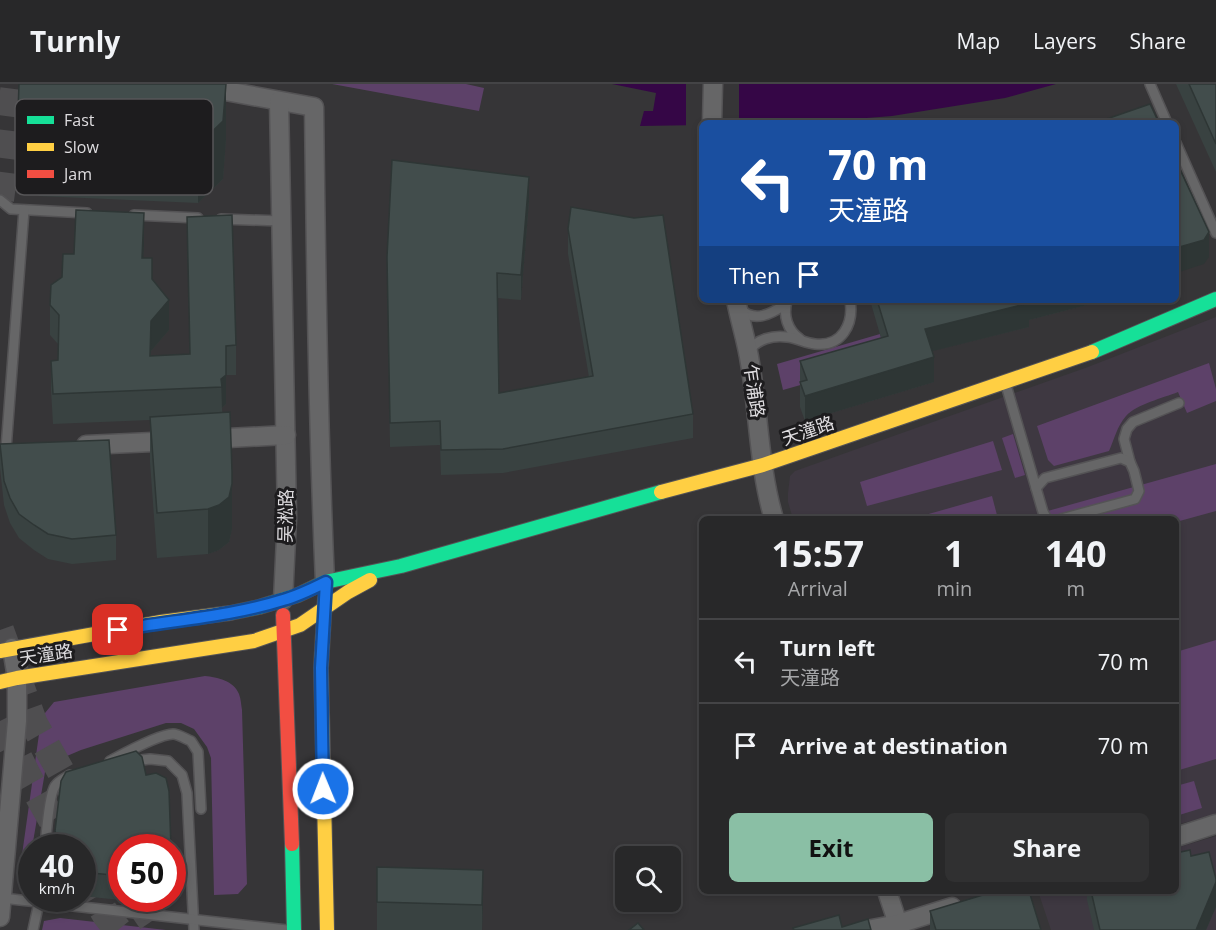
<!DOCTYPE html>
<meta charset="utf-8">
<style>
body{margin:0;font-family:"Open Sans","Noto Sans SC",sans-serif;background:#303031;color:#f1f3f6;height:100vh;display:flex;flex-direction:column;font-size:22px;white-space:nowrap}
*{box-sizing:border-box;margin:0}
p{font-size:20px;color:#a5a6a8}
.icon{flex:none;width:33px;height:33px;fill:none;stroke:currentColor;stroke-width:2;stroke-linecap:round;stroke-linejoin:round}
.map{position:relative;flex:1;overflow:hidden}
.sheet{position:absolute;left:699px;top:432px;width:480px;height:378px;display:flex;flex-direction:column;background:#282829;border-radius:9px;box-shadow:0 3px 9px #0003,0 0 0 2px #444446}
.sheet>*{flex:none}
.hud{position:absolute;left:699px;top:36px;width:480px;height:183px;border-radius:9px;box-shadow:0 3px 9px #0003,0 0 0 2px #444446;background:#1a4fa0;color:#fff;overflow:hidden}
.fabs{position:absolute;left:615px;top:762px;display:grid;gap:12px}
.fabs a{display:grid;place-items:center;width:66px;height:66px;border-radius:9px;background:#282829;box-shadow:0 3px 9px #0003,0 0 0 2px #444446;font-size:30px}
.speed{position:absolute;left:18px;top:750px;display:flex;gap:12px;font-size:30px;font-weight:700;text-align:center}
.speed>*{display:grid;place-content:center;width:78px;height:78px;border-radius:50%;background:#282829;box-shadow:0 3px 9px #0003,0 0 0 2px #444446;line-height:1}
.speed small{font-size:15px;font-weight:400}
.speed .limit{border:9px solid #d22;background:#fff;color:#111}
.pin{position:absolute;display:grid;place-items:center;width:51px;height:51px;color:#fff;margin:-26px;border-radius:12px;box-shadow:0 3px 9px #0006}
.me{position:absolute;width:66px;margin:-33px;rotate:359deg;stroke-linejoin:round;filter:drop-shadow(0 0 4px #0008)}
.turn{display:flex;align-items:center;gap:21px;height:126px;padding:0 30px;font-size:27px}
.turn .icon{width:78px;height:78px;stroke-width:2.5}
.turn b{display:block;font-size:42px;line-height:51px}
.then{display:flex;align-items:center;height:57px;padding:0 30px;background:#0003;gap:12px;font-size:22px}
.eta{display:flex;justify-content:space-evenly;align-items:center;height:102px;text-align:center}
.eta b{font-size:36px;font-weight:700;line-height:42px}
.cta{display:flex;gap:12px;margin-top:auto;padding:12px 30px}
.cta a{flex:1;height:69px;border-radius:9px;background:#8abfa5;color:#111;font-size:24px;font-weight:700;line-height:69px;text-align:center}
.cta a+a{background:#303031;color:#f1f3f6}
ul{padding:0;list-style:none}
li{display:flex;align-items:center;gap:18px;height:84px;padding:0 30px;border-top:2px solid #444446}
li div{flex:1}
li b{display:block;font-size:22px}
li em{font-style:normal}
header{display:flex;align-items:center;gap:36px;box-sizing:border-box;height:84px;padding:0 30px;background:#282829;border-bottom:2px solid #444446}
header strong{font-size:28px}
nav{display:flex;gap:33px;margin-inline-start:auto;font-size:21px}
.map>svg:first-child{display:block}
.built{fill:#3e3841}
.green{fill:#5d4169}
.water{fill:#350646}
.pier{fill:#363537}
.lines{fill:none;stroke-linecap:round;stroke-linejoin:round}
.primary-tunnel{stroke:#4f4e50;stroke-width:28;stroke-dasharray:28 14;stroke-linecap:butt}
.lane-casing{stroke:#545355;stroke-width:12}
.street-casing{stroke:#545355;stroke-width:21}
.fast-casing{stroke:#545355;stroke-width:16}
.slow-casing{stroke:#545355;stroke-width:16}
.jam-casing{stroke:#545355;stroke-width:16}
.lane{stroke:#666667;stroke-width:9}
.street{stroke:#666667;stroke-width:18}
.fast{stroke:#16e098;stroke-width:14}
.slow{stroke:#ffcf43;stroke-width:14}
.jam{stroke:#f24e42;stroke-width:14}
.wall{fill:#394241}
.shaded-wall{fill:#2e3635}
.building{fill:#424d4c;stroke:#2e3635;stroke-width:1.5}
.route-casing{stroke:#114b97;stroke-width:15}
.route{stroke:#1a73e8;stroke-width:10}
.labels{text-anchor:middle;stroke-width:6;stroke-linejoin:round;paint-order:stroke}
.street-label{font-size:18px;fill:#dfdde0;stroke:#1d1c1e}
.key{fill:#1d1c1e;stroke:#575658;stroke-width:1.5}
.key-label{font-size:16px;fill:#dfdde0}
</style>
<header>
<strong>Turnly</strong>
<nav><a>Map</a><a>Layers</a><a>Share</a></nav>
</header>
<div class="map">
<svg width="1216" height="846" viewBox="0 0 1216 846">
<rect width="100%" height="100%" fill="#363537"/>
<!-- built -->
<g class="built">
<polygon points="1216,233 1216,730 1176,741 1176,435 793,435 788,418 788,409 790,392 795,387 1088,283"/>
<polygon points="1216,752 1216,846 1051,846 1038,807 1176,807 1176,764"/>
</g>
<!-- green -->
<g class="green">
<polygon points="332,0 466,0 484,4 479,27"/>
<polygon points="880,250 888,276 783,306 777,280"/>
<path d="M1209,279L1216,305V317L1187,329L1178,308C1163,314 1137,320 1126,332C1117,342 1114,356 1109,367L1054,382L1048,376L1037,342Z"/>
<polygon points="1013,350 1025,391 1015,394 1002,354"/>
<polygon points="993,357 1002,386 867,422 860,398"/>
<polygon points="1216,380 1216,427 1176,438 1176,435 1019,435"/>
<polygon points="992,412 998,435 911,435"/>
<polygon points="1216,556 1216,675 1176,687 1176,568"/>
<path d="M205,592C217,593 234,597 239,610C241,615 241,621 242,626L247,800L238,810L214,811L211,674L207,663L194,645L181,639H166L81,666L53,678L45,688L27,793L19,792L40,643L45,629L54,618Z"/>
<polygon points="1194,697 1202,724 1176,732 1176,702"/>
<polygon points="60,834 166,846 42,846 44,837"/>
</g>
<!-- water -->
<polygon class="water" points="612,0 1056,0 1005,14 892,32 803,39 702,39 702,41 640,42 644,27 653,27 656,9"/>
<!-- pier -->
<polygon class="pier" points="686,0 739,0 739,39 702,39 702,44 686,44"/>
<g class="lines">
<!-- primary-tunnel -->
<g class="primary-tunnel">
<polyline points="0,116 15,0"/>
<polyline points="0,546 34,640 81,723"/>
<polyline points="0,637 29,695 68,764"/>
<polyline points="82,789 106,831 118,846"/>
<polyline points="136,814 158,846"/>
</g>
<!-- lane casing -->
<g class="lane-casing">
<g id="lane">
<polyline points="1150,0 1167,39"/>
<polyline points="1176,59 1216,149"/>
<polyline points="0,116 11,125 87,129"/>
<polyline points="134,131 198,134"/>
<polyline points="221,135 281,137"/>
<path d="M787,217C783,231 787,246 800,255"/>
<path d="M740,225C755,239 771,230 786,220"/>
<path d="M749,267C757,255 773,251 787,253C797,254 805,259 815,260C842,263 854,240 850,216"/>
<polyline points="1006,301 1043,428 1047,435"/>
<polyline points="6,365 24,126"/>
<polyline points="1130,378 1124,355 1127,345 1133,338 1179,319"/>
<polyline points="1036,404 1045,394 1121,374 1130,378 1134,387 1139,407 1135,415 1061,435"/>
<path d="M110,677C123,670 159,650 173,650C178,650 186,655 191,657L198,668L201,725"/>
<polyline points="133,677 150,675 168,677 182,691 187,709 194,846"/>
<path d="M45,764C46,752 49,710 55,702C58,697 65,694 70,691"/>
<polyline points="2,814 287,846"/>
<polyline points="33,846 40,814"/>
</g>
</g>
<!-- street casing -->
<g class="street-casing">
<g id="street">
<path d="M167,0L220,6L314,23C316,181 318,340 325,498"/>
<polyline points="279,17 287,434 283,516"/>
<polyline points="712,39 713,0"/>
<path d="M736,216C740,237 747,258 750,279C759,331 759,385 774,435"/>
<polyline points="209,355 286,351"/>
<polyline points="86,361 175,357"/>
<polyline points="1176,753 1216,740"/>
<polyline points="887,807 900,846"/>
<polyline points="0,833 17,637 17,594 12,564"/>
<polyline points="867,846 898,840 952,823"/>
</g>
</g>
<!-- fast casing -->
<g class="fast-casing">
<g id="fast">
<polyline points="1092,268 1216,215"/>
<polyline points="230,529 259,523 298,511 325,498 401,482 661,408"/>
<polyline points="292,760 294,846"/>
</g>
</g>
<!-- slow casing -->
<g class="slow-casing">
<g id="slow">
<polyline points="661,408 763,381 1092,268"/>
<polyline points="325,514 321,584 327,846"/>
<polyline points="0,567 161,538 230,529"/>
<polyline points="0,598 17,594 254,557 300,541 348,508 370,496"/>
</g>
</g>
<!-- jam casing -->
<g class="jam-casing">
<polyline id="jam" points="283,531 292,760"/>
</g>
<!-- lane -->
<use href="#lane" class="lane"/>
<!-- street -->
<use href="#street" class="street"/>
<!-- fast -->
<use href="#fast" class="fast"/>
<!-- slow -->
<use href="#slow" class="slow"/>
<!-- jam -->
<use href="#jam" class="jam"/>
</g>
<!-- wall -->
<g class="wall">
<polygon points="1176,0 1216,0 1216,88"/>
<polygon points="18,29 226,55 223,95 198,119 39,112 18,87"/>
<polygon points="529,117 521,216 497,214 499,309 589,293 568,170 568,145 693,330 693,354 503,389 441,391 440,361 390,363 387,173"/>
<polygon points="187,133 236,261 236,291 226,291 226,320 222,324 232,434 232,445 229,458 219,466 208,470 157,474 150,378 150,336 53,340 51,306 51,277 58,276 58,260 50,251 50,221 62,193 74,170 144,159 143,174 152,196 169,246 151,267 151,272 190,270"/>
<polygon points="870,216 1106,216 1029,236 1029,243 932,267 934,298 805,337 800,323 800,277 881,254"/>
<polygon points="0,360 116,451 116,476 72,480 48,475 34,466 19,454 10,439 4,421 0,384"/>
<polygon points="55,747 122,764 122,814 169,814 165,819 159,820 82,812 82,764 55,764"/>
<polygon points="1191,772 1216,795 1216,823 1206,846 1094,846 1087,816 1087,807 1176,807"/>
<polygon points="377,818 483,820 482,846 377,846"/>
<polygon points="930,827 1041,846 930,846"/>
</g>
<!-- shaded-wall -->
<g class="shaded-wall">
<polygon points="226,0 226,55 223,95 198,119 198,61"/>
<polygon points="529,93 529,117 521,216 521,191"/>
<polygon points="144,129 144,159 142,203 142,174"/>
<polygon points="1209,148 1209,173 1204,180 1176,189 1176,164"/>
<polygon points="169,216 169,246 151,267 150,301 151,237"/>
<polygon points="1027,216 1106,216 1029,236 1029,243 925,269 925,245"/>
<polygon points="226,262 226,320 222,324 221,295"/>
<polygon points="934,273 934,298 805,337 805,312"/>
<polygon points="232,388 232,445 229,458 219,466 208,470 208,425"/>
<polygon points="483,786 483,820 482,846 482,821"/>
<polygon points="1216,798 1216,823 1206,846 1196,846"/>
<polygon points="159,814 169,814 165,819 159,820"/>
</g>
<!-- building -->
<g class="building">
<polygon points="19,0 226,0 223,37 198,61 39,54 18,29"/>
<polygon points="1189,0 1216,0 1216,60"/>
<polygon points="1150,20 1159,39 1095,39"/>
<polygon points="392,76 529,93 521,191 497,189 499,309 593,292 568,145 571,123 634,134 663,131 693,330 503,365 441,366 440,337 390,339 387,173"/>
<polygon points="1176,77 1209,148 1204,156 1176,164"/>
<polygon points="76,126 144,129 142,174 152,174 152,195 169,216 151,237 150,272 190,270 187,133 232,131 236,261 226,262 226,291 221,295 222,303 53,310 51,277 58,276 59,231 50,221 51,201 62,193 63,170 74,170"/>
<polygon points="877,216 1028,216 1029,219 925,245 934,273 805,312 800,298 807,296 800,277 888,252"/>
<polygon points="230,328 232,388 232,400 229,413 219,421 208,425 157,429 150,333"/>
<polygon points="109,356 116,451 72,455 48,450 34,441 19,430 10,414 4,397 0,360"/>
<polygon points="136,667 142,673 146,691 156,689 166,694 169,707 171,764 122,764 122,792 82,788 82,764 64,764 64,758 57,754 55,747 61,697 66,688"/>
<polygon points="1190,766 1191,772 1209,768 1216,795 1216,798 1196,846 1100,846 1091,807 1176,807 1176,769"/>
<polygon points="377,783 483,786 482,821 377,818"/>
<polygon points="996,807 1029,807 1041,846 936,846 930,827"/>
<polygon points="839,831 842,843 868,835 871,846 794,846 793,844"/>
<polygon points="638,839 644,846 629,846"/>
</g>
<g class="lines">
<!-- route casing -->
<g class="route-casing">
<path id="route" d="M118,546C173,536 229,533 283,516C298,512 312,505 326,498L321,584L323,705"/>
</g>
<!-- route -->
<use href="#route" class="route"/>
</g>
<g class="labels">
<!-- street labels -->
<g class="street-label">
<text transform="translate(754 307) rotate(82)" y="6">乍浦路</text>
<text transform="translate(808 347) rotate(-19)" y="6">天潼路</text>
<text transform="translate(286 432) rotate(-89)" y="6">吴淞路</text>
<text transform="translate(46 571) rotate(-9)" y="6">天潼路</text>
</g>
</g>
<!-- legend -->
<rect x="15" y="15" width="198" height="96" rx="9" class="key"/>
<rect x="27" y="32" width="27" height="8" fill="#16e098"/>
<rect x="27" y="59" width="27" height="8" fill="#ffcf43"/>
<rect x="27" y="86" width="27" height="8" fill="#f24e42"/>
<g class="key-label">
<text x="64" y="42">Fast</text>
<text x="64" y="69">Slow</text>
<text x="64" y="96">Jam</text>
</g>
</svg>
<div class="fabs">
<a><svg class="icon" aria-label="search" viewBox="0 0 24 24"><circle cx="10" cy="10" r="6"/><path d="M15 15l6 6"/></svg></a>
</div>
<div class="speed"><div>40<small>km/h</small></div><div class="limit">50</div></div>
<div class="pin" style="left:118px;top:546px;background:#d93025"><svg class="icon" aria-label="arrive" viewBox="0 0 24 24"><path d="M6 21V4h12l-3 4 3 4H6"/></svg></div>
<svg class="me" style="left:323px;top:705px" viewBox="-20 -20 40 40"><circle r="17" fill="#1a73e8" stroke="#fff" stroke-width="3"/><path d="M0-11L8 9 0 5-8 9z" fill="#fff"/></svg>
<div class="hud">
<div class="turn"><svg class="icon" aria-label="left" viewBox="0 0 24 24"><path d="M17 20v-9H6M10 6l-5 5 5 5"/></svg><div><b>70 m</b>天潼路</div></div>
<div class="then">Then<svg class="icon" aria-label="arrive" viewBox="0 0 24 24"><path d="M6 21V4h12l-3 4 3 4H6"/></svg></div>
</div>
<section class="sheet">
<div class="eta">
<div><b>15:57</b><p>Arrival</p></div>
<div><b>1</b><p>min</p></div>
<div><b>140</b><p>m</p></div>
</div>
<ul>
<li><svg class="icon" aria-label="left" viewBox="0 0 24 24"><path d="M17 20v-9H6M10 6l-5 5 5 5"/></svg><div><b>Turn left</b><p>天潼路</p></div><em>70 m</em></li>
<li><svg class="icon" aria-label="arrive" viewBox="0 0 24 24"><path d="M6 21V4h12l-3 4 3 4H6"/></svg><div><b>Arrive at destination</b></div><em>70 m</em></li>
</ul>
<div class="cta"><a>Exit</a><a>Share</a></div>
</section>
</div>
